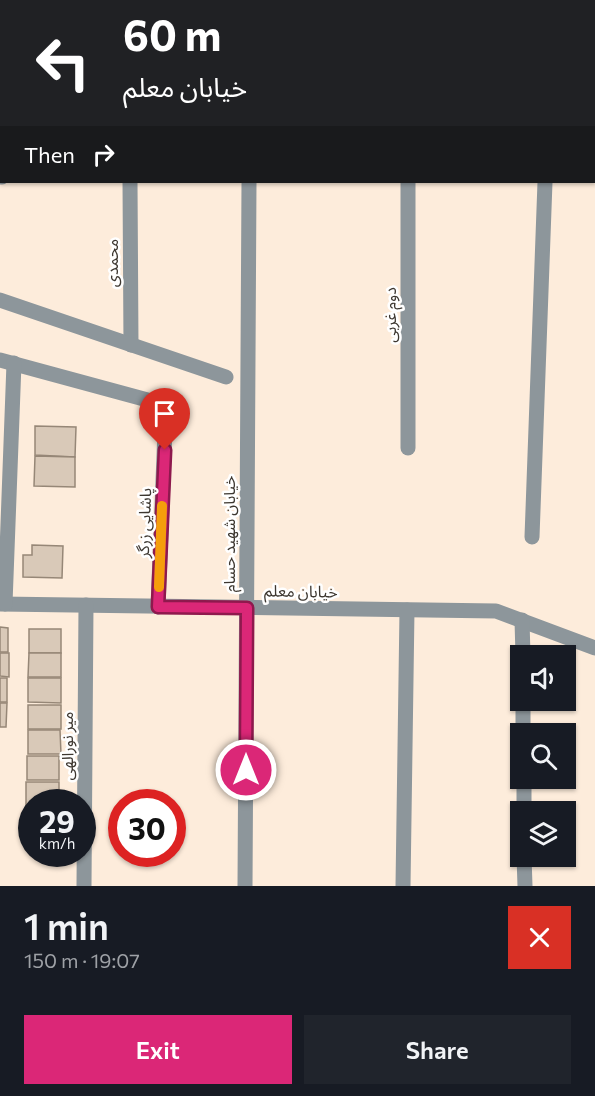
<!DOCTYPE html>
<meta charset="utf-8">
<style>
body{margin:0;font-family:Commissioner,"Noto Sans Arabic",sans-serif;background:#20242c;color:#f1f3f6;height:100vh;display:flex;flex-direction:column;font-size:22px;white-space:nowrap}
*{box-sizing:border-box;margin:0}
p{font-size:20px;color:#9ea1a6}
.icon{flex:none;width:33px;height:33px;fill:none;stroke:currentColor;stroke-width:2;stroke-linecap:round;stroke-linejoin:round}
.map{position:relative;height:886px;overflow:hidden}
.details{display:flex;flex-direction:column;background:#171b24;flex:1}
.details>*{flex:none}
.top-card{position:absolute;left:0px;top:0px;width:596px;height:183px;box-shadow:0 2px 4px #0004;background:#202124;color:#fff;overflow:hidden}
.controls{position:absolute;left:510px;top:645px;display:grid;gap:12px}
.controls a{display:grid;place-items:center;width:66px;height:66px;border-radius:0px;background:#171b24;box-shadow:0 2px 4px #0004;font-size:30px}
.speed{position:absolute;left:18px;top:789px;display:flex;gap:12px;font-size:30px;font-weight:700;text-align:center}
.speed>*{display:grid;place-content:center;width:78px;height:78px;border-radius:50%;background:#171b24;box-shadow:0 2px 4px #0004;line-height:1}
.speed small{font-size:15px;font-weight:400}
.speed .limit{border:9px solid #d22;background:#fff;color:#111}
.pin{position:absolute;display:grid;place-items:center;width:51px;height:51px;color:#fff;margin:-62px -26px;border-radius:50% 50% 50% 0;rotate:-45deg;box-shadow:0 0 6px #0007}
.pin .icon{rotate:45deg}
.me{position:absolute;width:66px;margin:-33px;rotate:0deg;stroke-linejoin:round;filter:drop-shadow(0 0 4px #0008)}
.turn{display:flex;align-items:center;gap:21px;height:126px;padding:0 24px;font-size:27px}
.turn .icon{width:78px;height:78px;stroke-width:2.5}
.turn b{display:block;font-size:42px;line-height:51px}
.then{display:flex;align-items:center;height:57px;padding:0 24px;background:#0003;gap:12px;font-size:22px}
.round{display:grid;place-items:center;flex:none;width:63px;height:63px;border-radius:0px;background:#20242c}
.summary{display:flex;align-items:center;justify-content:space-between;height:102px;padding:0 24px}
h1{font-size:36px;font-weight:600;line-height:45px}
.cta{display:flex;gap:12px;margin-top:auto;padding:12px 24px}
.cta a{flex:1;height:69px;border-radius:0px;background:#db2777;color:#fff;font-size:24px;font-weight:600;line-height:69px;text-align:center}
.cta a+a{background:#20242c;color:#f1f3f6}
.map>svg:first-child{display:block}
.building{fill:#d9c9b8;stroke:#968777;stroke-width:1.5}
.lines{fill:none;stroke-linecap:round;stroke-linejoin:round}
.minor{stroke:#8d969b;stroke-width:15}
.route-casing{stroke:#8e194d;stroke-width:15}
.route{stroke:#db2777;stroke-width:10}
.slow{stroke:#f59e0b;stroke-width:10}
.labels{text-anchor:middle;stroke-width:5;stroke-linejoin:round;paint-order:stroke}
.street-label{font-size:16px;fill:#3d3730;stroke:#fff}
</style>
<div class="map">
<svg width="595" height="886" viewBox="0 0 595 886">
<rect width="100%" height="100%" fill="#fdecdb"/>
<!-- building -->
<g class="building">
<polygon points="35,426 76,427 75,457 35,455"/>
<polygon points="35,456 75,457 75,487 34,486"/>
<polygon points="32,545 63,546 62,578 23,577 23,555 32,555"/>
<polygon points="0,627 8,628 8,652 0,652"/>
<rect x="29" y="629" width="32" height="24"/>
<polygon points="0,653 9,653 9,677 0,676"/>
<polygon points="29,653 61,653 61,677 28,677"/>
<rect x="0" y="678" width="7" height="24"/>
<polygon points="28,678 61,678 61,703 28,702"/>
<polygon points="0,703 7,703 6,727 0,727"/>
<rect x="28" y="705" width="33" height="24"/>
<polygon points="28,730 60,730 61,754 28,754"/>
<rect x="27" y="756" width="32" height="24"/>
<polygon points="26,782 59,782 59,802 32,802 32,806 26,806"/>
</g>
<g class="lines">
<!-- minor -->
<g class="minor">
<polyline points="498,2 498,0"/>
<polyline points="594,141 595,141"/>
<polyline points="0,147 2,147"/>
<polyline points="594,171 595,171"/>
<polyline points="0,177 2,177"/>
<polyline points="130,182 131,345"/>
<polyline points="0,300 226,377"/>
<polyline points="0,360 166,405 158,607"/>
<polyline points="408,448 408,182"/>
<polyline points="532,537 545,182"/>
<polyline points="0,604 496,611 595,648"/>
<polyline points="5,604 14,363"/>
<polyline points="522,620 523,656"/>
<polyline points="523,700 523,734"/>
<polyline points="524,778 524,812"/>
<polyline points="524,856 525,886"/>
<polyline points="84,886 86,605"/>
<polyline points="245,886 249,182"/>
<polyline points="403,886 407,610"/>
</g>
</g>
<g class="lines">
<!-- route casing -->
<g class="route-casing">
<polyline id="route" points="165,450 158,607 247,608 246,770"/>
</g>
<!-- route -->
<use href="#route" class="route"/>
<!-- slow -->
<polyline class="slow" points="159,587 162,506"/>
</g>
<g class="labels">
<!-- street labels -->
<g class="street-label">
<text transform="translate(112 263) rotate(-90)" y="6">محمدی</text>
<text transform="translate(390 315) rotate(-90)" y="6">دوم غربی</text>
<text transform="translate(144 523) rotate(-88)" y="6">پاشایی زرگر</text>
<text transform="translate(229 534) rotate(-90)" y="6">خیابان شهید حسام</text>
<text transform="translate(301 591) rotate(1)" y="6">خیابان معلم</text>
<text transform="translate(67 746) rotate(-90)" y="6">میر نورالهی</text>
</g>
</g>
</svg>
<div class="controls">
<a><svg class="icon" aria-label="sound" viewBox="0 0 24 24"><path d="M4 9h4l5-4v14l-5-4H4zM17 9q2 3 0 6"/></svg></a>
<a><svg class="icon" aria-label="search" viewBox="0 0 24 24"><circle cx="10" cy="10" r="6"/><path d="M15 15l6 6"/></svg></a>
<a><svg class="icon" aria-label="layers" viewBox="0 0 24 24"><path d="M12 4l9 5-9 5-9-5zM3 14l9 5 9-5"/></svg></a>
</div>
<div class="speed"><div>29<small>km/h</small></div><div class="limit">30</div></div>
<div class="pin" style="left:165px;top:450px;background:#d93025"><svg class="icon" aria-label="arrive" viewBox="0 0 24 24"><path d="M6 21V4h12l-3 4 3 4H6"/></svg></div>
<svg class="me" style="left:246px;top:770px" viewBox="-20 -20 40 40"><circle r="17" fill="#db2777" stroke="#fff" stroke-width="3"/><path d="M0-11L8 9 0 5-8 9z" fill="#fff"/></svg>
<div class="top-card">
<div class="turn"><svg class="icon" aria-label="left" viewBox="0 0 24 24"><path d="M17 20v-9H6M10 6l-5 5 5 5"/></svg><div><b>60 m</b>خیابان معلم</div></div>
<div class="then">Then<svg class="icon" aria-label="right" viewBox="0 0 24 24"><path d="M7 20v-9h11M14 6l5 5-5 5"/></svg></div>
</div>
</div>
<section class="details">
<div class="summary"><div><h1>1 min</h1><p>150 m · 19:07</p></div><a class="round" style="background:#d93025;color:#fff"><svg class="icon" aria-label="close" viewBox="0 0 24 24"><path d="M6 6l12 12M18 6L6 18"/></svg></a></div>
<div class="cta"><a>Exit</a><a>Share</a></div>
</section>
